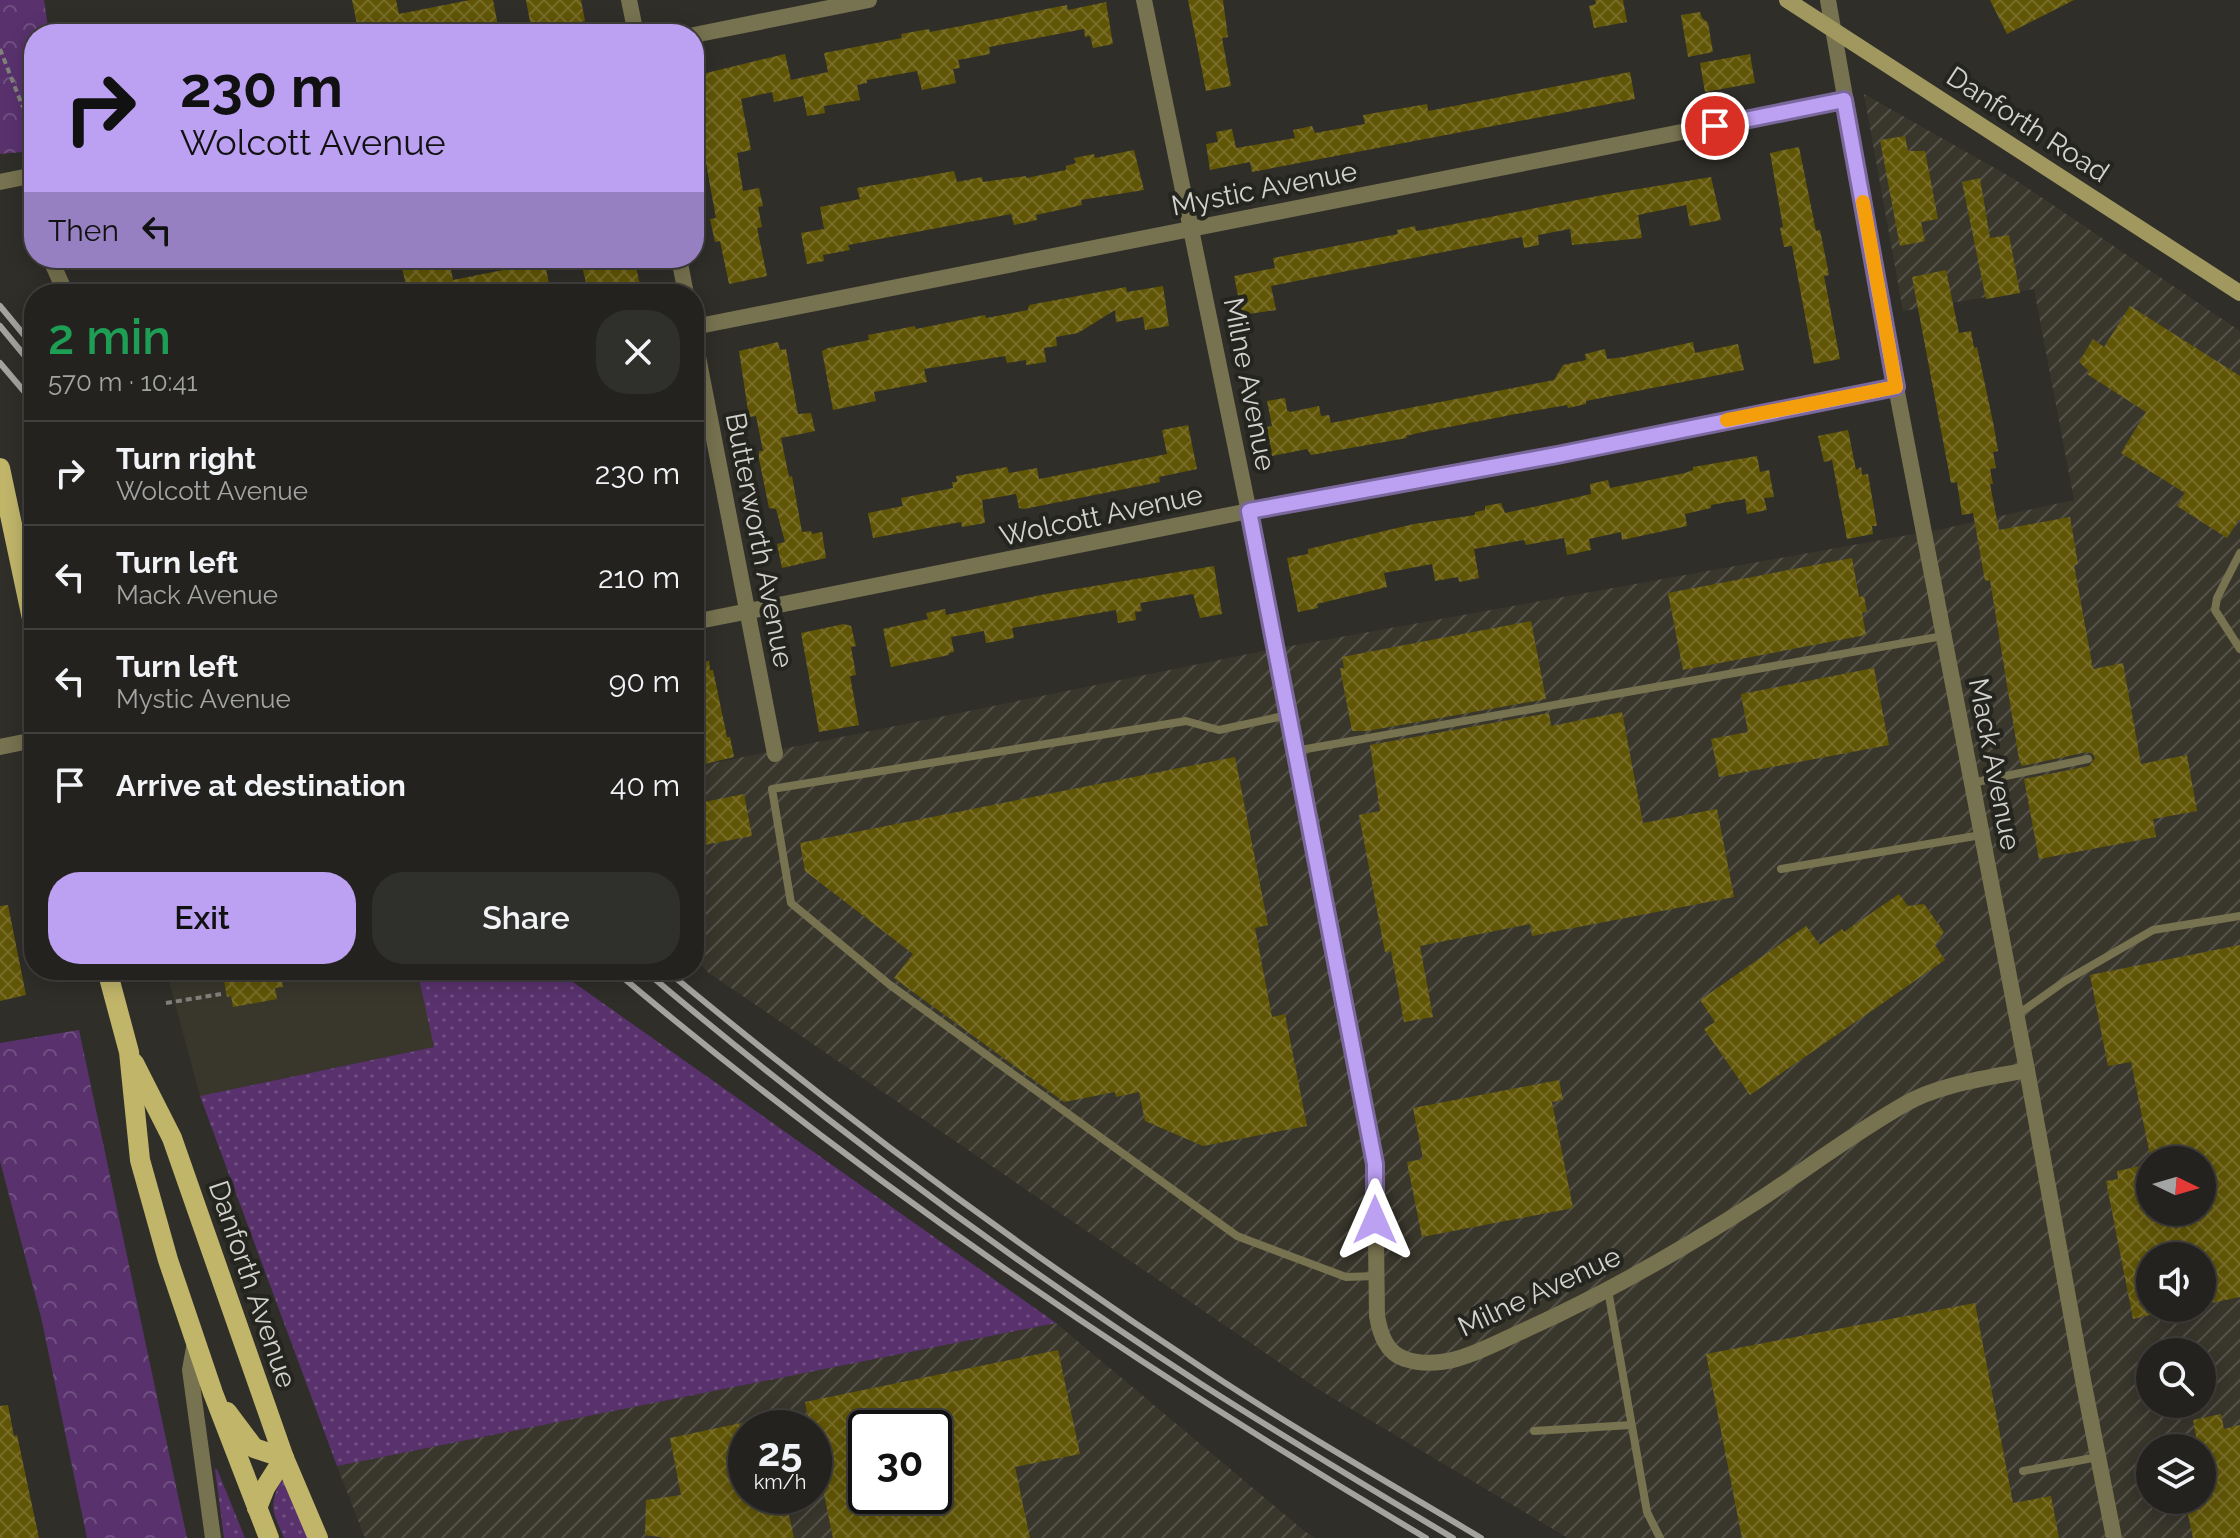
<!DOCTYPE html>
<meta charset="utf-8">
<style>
body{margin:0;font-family:Raleway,sans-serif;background:#2f2f2c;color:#f1f3f6;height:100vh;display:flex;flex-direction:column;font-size:30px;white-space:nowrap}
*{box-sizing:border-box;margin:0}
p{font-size:26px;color:#a3a4a4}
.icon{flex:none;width:44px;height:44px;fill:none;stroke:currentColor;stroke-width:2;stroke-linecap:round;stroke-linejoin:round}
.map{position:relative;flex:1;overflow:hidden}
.drawer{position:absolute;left:24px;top:284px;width:680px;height:696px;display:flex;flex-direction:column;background:#23221f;border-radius:32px;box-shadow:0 4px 20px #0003,0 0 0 2px #403f3d}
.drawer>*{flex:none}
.guide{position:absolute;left:24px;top:24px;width:680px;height:244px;border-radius:32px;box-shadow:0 4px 20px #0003,0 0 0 2px #403f3d;background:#bca0f2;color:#111;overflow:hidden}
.needle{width:52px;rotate:95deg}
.fabs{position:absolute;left:2136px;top:1146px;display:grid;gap:16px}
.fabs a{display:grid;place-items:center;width:80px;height:80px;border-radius:50%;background:#23221f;box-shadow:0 4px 20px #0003,0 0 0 2px #403f3d;font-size:40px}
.speed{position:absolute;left:728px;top:1410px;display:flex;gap:16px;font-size:40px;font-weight:700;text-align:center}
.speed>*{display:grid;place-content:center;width:104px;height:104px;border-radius:50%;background:#23221f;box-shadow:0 4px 20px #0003,0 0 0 2px #403f3d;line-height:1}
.speed small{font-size:20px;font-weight:400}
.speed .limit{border:4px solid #111;border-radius:12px;background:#fff;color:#111}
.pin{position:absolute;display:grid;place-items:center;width:68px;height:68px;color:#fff;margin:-34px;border:4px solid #fff;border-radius:50%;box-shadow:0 2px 8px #0007}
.me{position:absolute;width:88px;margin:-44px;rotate:0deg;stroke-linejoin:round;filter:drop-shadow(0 0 6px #0008)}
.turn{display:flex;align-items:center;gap:28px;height:168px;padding:0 24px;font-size:36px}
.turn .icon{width:104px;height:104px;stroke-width:2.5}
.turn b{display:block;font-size:56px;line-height:68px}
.then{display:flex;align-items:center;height:76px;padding:0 24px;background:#0003;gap:16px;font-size:30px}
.round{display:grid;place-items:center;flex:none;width:84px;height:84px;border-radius:32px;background:#2f2f2c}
.overview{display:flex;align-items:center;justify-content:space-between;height:136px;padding:0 24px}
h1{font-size:48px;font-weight:600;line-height:60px;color:#1e9e55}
.cta{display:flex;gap:16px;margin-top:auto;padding:16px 24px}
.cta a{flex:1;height:92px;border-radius:32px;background:#bca0f2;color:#111;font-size:32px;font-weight:600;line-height:92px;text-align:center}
.cta a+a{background:#2f2f2c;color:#f1f3f6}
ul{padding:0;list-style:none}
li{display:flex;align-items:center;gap:24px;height:104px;padding:0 24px;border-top:2px solid #403f3d}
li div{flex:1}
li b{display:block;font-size:30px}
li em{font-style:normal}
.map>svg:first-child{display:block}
.built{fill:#39372c}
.industrial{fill:url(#industrial-furrows);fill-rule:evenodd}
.grass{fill:url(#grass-dots)}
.forest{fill:url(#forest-crowns)}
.building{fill:url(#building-cross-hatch);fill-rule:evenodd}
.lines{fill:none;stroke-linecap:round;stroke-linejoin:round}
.path{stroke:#81807c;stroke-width:4;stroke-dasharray:6 4;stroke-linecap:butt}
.service{stroke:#77724f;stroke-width:8}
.minor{stroke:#77724f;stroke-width:16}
.secondary{stroke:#a1985f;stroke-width:16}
.primary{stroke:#c1b56a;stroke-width:20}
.rail{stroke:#a4a39f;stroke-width:6}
.route-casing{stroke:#7a689d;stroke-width:20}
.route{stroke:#bca0f2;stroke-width:14}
.slow{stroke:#f59e0b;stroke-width:14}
.labels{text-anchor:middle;stroke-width:8;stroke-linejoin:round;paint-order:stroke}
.street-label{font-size:28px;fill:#d2d1ce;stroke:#25251f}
</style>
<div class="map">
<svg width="2240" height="1538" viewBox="0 0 2240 1538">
<defs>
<pattern id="industrial-furrows" width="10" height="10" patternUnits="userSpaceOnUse" patternTransform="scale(2)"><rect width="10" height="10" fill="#39372c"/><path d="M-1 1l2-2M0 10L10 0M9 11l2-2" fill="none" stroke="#555349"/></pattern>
<pattern id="grass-dots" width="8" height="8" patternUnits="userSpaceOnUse" patternTransform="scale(2)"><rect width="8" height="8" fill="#59326d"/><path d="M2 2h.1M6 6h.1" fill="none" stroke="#704f81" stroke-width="1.8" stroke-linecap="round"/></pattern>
<pattern id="forest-crowns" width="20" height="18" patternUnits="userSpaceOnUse" patternTransform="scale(2)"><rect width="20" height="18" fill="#59326d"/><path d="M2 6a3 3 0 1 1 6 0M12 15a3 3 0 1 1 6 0" fill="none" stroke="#704f81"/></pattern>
<pattern id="building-cross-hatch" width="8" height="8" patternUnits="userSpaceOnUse" patternTransform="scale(2)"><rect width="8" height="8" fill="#615606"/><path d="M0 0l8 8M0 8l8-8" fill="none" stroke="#776d29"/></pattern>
</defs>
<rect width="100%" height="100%" fill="#2f2e29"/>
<!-- built -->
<polygon class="built" points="166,970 417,970 434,1047 200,1096"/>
<!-- industrial -->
<g class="industrial">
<path d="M1864,94L2014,179L2240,331V1538H1568L1318,1389L709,973L694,959V767L1263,651L1942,529L2074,500L2034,289L1903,311ZM2150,1160H2202V1212H2150ZM2150,1256H2202V1308H2150ZM2150,1352H2202V1404H2150ZM2150,1448H2202V1500H2150Z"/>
<path d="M1056,1323L1303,1530L1315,1538H365L337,1466ZM746,1428H814V1496H746ZM866,1428H934V1496H866Z"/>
</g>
<!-- grass -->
<g class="grass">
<polygon points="417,970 556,970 1056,1323 337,1466 200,1096 434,1047"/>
<polygon points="215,1469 217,1469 245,1538 224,1538"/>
<path d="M281,1480L283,1481L308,1538H284C273,1511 268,1509 281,1480Z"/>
</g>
<!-- forest -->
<g class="forest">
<polygon points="0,0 44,0 49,34 34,34 34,151 0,154"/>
<polygon points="79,1030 187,1538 87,1538 41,1317 0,1161 0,1043"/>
</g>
<!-- building -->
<g class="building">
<polygon points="352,0 396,0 399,14 470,0 493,0 499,31 481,34 359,34"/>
<polygon points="526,0 581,0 585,21 532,33"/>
<polygon points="1188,0 1223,0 1228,37 1222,38 1231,86 1206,91"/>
<polygon points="1595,0 1623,0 1627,22 1594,28 1589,6 1596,4"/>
<polygon points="1990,0 2074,0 2007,34"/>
<polygon points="1106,2 1113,44 1093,48 1090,36 1085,37 1084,29 989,47 990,54 958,60 960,68 953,69 956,83 922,90 917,71 867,80 867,83 857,85 860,100 824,106 825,113 807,116 803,96 774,102 772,92 741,99 751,150 737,153 743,191 759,188 763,206 758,207 762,227 757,228 767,276 729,284 720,241 715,242 710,219 716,218 694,98 694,76 785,54 791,80 828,72 824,53 902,38 901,34 929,29 930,32 1067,5 1068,10"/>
<polygon points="1700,12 1702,18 1708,23 1713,52 1688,57 1681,15"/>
<polygon points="1750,54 1755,83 1705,92 1700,63"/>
<polygon points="1630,72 1635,99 1252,172 1250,162 1210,170 1206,144 1218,142 1216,132 1232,129 1236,148 1295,138 1293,130 1312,126 1315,133 1365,124 1363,115 1427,104 1428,111"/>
<polygon points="1905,136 1908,151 1925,151 1938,219 1921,222 1925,241 1900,246 1880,140"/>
<polygon points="1799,147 1816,231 1820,230 1829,275 1824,276 1840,359 1814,364 1792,246 1784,247 1780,228 1783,227 1770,153"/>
<polygon points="1134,150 1144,190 1081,200 1082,205 1036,215 1037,220 1014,225 1011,214 848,245 850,250 823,255 824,261 807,264 801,233 824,229 820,207 860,199 857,188 954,171 957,182 982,177 983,182 1026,176 1026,178 1066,170 1066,166 1076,163 1074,158 1094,154 1095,158"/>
<polygon points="1711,177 1721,220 1690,226 1686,205 1638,215 1642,238 1572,245 1570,229 1538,235 1539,245 1524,248 1522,237 1469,247 1271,286 1276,310 1242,315 1234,276 1275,268 1273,258 1398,234 1397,230 1415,226 1416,231 1423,230 1608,194"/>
<polygon points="1980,178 1990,238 2009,235 2020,293 1986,299 1962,182"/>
<polygon points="427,258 449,258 453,280 503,270 503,258 544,258 551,294 408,294 402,268 428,263"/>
<polygon points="580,258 634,258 642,294 600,294 599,290 588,291"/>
<polygon points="1946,270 1959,333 1971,331 1974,348 1977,347 1994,427 1998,451 1993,452 1996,468 1990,469 1993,484 1990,484 1999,530 2070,517 2078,564 2074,565 2093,669 2123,663 2141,764 2187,755 2197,811 2153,819 2156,837 2039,859 2024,779 2089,766 2095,758 2093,754 2087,752 2022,766 2019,759 1990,580 1985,581 1973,513 1962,515 1957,482 1951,483 1912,277"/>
<polygon points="1163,286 1169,326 1145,330 1143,317 1116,322 1115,310 1078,333 1056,337 1057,346 1044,348 1046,362 1026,365 1026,360 1007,363 1005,356 924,369 927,382 874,392 876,401 833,410 822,351 828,348 869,340 868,335 915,326 916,329 985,315 986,318 1028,310 1029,305 1126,287 1127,292"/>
<polygon points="2130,306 2240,376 2240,518 2227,538 2177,506 2185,493 2121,453 2146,412 2087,374 2089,371 2079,362 2093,339 2104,347"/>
<polygon points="778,342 780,350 786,349 798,414 811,413 815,431 781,438 789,477 792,476 802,532 811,531 812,534 822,532 826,558 782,568 777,544 785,542 776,509 769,508 759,459 759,451 763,451 756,416 749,417 739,351"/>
<polygon points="1693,342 1695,353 1738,344 1744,370 1586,401 1586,404 1568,408 1567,405 1516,414 1418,433 1406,436 1407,438 1311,455 1307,449 1272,456 1267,427 1272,426 1267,401 1285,398 1287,410 1290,412 1319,406 1321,416 1329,415 1331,423 1554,380 1563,365 1586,360 1585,354 1605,349 1607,359 1624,357"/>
<polygon points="1188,425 1197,469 1159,477 1160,482 1024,509 1019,508 1016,494 982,500 985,523 962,527 961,522 873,538 868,513 903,506 901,498 953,488 952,482 957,482 956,476 1007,467 1009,473 1037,468 1039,479 1167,454 1162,430"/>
<polygon points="1848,430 1856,470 1861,467 1862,475 1868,474 1877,526 1872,526 1873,534 1847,539 1832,460 1824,462 1818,436"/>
<polygon points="1757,456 1760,472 1769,470 1774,497 1764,498 1767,510 1747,514 1745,499 1711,505 1711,508 1685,514 1687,526 1622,540 1621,532 1589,539 1591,550 1567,555 1564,538 1526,545 1524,540 1474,549 1479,578 1459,582 1458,577 1435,581 1432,564 1384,573 1387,587 1317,604 1318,608 1298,612 1287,558 1308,554 1308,549 1414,524 1475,515 1475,512 1485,510 1485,506 1501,503 1505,513 1556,502 1591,494 1590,484 1608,480 1610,488 1685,473 1693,470 1693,467"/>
<polygon points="1852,558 1859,597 1864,596 1867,612 1862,613 1866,635 1683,670 1668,593"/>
<polygon points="1214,566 1222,614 1200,618 1193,594 1140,603 1142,611 1135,612 1136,620 1118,623 1116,610 1012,628 1014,638 986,643 984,631 951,637 954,652 949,653 949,655 891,667 883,629 928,619 926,613 945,609 946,615 1046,594"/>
<polygon points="1531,621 1546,699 1367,731 1352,731 1340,668 1344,668 1342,657"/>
<polygon points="844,624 851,626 856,646 851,647 856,675 850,676 859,725 819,732 801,633"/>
<polygon points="709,661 710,670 713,670 727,737 730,737 734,757 701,765 694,732 694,664"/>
<polygon points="1874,668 1889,745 1719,777 1711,739 1748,732 1741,694"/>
<polygon points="1622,712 1643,823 1717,809 1734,897 1532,936 1530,924 1420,946 1433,1017 1404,1022 1391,951 1385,952 1359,815 1380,811 1370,745 1549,713 1551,726"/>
<polygon points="1235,757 1268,925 1255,928 1272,1017 1285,1014 1307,1126 1203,1146 1145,1121 1139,1092 1116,1097 1115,1092 1064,1102 894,978 913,954 805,871 800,843"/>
<polygon points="744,794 752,836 694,847 694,804"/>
<polygon points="1899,894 1908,906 1924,904 1944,932 1935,945 1945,960 1750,1095 1704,1029 1715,1022 1700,1000 1806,926 1820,945 1842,929 1844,932"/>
<polygon points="8,905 26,995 0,1001 0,906"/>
<polygon points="2240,945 2240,1297 2202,1305 2202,1256 2150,1256 2150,1315 2133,1319 2106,1181 2118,1179 2117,1171 2150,1164 2150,1212 2202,1212 2202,1160 2151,1160 2131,1062 2108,1066 2090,975"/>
<polygon points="222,970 280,970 283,987 275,988 277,999 233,1007 231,996 227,997"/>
<polygon points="1559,1080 1563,1100 1552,1102 1573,1208 1422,1237 1407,1162 1423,1159 1413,1108"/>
<polygon points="1975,1303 2013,1503 2051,1496 2059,1538 1742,1538 1706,1354"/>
<path d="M1058,1350L1080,1454L1015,1467L1030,1538H833L814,1446V1428H810L805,1402ZM866,1428H934V1496H866Z"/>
<polygon points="8,1405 14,1436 17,1435 39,1538 0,1538 0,1406"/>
<polygon points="2221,1414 2224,1429 2240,1425 2240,1538 2193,1538 2185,1500 2202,1500 2202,1448 2198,1448 2193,1420"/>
<polygon points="746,1422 746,1496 785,1496 794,1538 667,1538 645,1535 646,1500 681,1495 670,1438"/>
</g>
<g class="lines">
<!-- path -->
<g class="path">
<polyline points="0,49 22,105 34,122"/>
<polyline points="166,1003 221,994"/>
</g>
<!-- service -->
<g class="service">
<polyline points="2240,553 2217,598 2215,610 2240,649"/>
<polyline points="1288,715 1219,730 1186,721 772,789 791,903 890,985 1237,1236 1346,1277 1376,1276"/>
<polyline points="1295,751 1943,636"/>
<polyline points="1972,783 2088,759"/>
<polyline points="1781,869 1981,835"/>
<polyline points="2017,1015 2065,981 2153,930 2240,916"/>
<polyline points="1608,1290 1647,1512 1660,1538"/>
<polyline points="1534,1431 1631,1425"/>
<polyline points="2023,1471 2098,1457"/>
</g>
<!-- minor -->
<g class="minor">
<polyline points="629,0 636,34"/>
<path d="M1144,0L1252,527L1375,1164L1377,1316C1380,1333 1386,1353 1405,1359C1446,1373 1489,1346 1525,1330C1605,1294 1680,1251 1753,1204C1804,1171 1852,1134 1905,1104C1939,1084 1989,1078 2027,1070"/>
<polyline points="1828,0 1896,387 2027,1070 2083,1380 2114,1538"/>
<polyline points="694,35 869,0"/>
<polyline points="0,182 34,175"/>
<polyline points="50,258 66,294"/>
<polyline points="679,258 686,294"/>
<polyline points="694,327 1844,100"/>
<polyline points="694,336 775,754"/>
<polyline points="694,622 1249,511 1557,455 1896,387"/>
<polyline points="0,747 34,740"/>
<polyline points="195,1342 190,1370 213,1538"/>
</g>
<!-- secondary -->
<polyline class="secondary" points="1787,0 2240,293"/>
<!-- primary -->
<g class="primary">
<polyline points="0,468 34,628"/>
<polyline points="107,970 129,1052 140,1160 168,1260 213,1393 269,1538"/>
<polyline points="134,1063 172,1138 284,1458 318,1538"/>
<polyline points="227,1412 254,1448 284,1458"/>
<polyline points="257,1508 265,1488 284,1458"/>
</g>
<!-- rail -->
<g class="rail">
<polyline points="0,306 34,347"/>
<polyline points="0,326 34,367"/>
<polyline points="0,363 34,403"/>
<path d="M614,970C867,1184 1141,1369 1426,1538"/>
<path d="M644,970C820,1119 1007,1258 1201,1384C1284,1437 1369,1488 1453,1538"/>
<path d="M666,970C839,1114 1019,1248 1207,1371C1296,1430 1389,1483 1481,1538"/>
</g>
</g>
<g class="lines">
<!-- route casing -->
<g class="route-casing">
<polyline id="route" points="1375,1220 1375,1164 1249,511 1557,455 1896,387 1844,100 1715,126"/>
</g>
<!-- route -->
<use href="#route" class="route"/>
<!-- slow -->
<polyline class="slow" points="1727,420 1896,387 1863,202"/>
</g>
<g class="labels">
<!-- street labels -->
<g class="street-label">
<text transform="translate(2028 124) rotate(33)" y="10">Danforth Road</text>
<text transform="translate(1264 188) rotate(-11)" y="10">Mystic Avenue</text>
<text transform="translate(1250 384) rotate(79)" y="10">Milne Avenue</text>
<text transform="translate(1101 515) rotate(-12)" y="10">Wolcott Avenue</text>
<text transform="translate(760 540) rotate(79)" y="10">Butterworth Avenue</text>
<text transform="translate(1995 764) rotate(79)" y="10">Mack Avenue</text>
<text transform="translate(253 1284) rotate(71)" y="10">Danforth Avenue</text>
<text transform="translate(1539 1291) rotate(-25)" y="10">Milne Avenue</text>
</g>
</g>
</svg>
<div class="fabs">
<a><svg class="needle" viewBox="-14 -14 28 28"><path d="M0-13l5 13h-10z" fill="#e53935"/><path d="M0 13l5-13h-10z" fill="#a3a4a4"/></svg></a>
<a><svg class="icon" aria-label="sound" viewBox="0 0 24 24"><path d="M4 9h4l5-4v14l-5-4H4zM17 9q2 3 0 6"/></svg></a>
<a><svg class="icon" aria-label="search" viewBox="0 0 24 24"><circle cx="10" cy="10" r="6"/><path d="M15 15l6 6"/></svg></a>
<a><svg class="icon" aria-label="layers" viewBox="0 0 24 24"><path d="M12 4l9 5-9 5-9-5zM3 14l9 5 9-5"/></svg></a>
</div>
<div class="speed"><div>25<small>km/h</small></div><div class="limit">30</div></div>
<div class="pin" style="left:1715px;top:126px;background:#d93025"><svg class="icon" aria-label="arrive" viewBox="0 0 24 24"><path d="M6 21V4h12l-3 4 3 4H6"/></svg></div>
<svg class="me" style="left:1375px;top:1220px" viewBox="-20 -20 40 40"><path d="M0-17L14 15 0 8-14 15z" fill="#bca0f2" stroke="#fff" stroke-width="4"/></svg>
<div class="guide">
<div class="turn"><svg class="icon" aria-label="right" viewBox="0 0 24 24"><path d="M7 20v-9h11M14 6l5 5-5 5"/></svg><div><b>230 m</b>Wolcott Avenue</div></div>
<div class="then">Then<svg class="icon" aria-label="left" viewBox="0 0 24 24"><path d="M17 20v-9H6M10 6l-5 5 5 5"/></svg></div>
</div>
<section class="drawer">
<div class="overview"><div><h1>2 min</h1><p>570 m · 10:41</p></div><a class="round"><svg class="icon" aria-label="close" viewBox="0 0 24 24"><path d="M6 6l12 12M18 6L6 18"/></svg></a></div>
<ul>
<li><svg class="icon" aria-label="right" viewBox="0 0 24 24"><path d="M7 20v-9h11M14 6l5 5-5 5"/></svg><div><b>Turn right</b><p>Wolcott Avenue</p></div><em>230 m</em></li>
<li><svg class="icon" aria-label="left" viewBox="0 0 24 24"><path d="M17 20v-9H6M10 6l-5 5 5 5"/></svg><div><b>Turn left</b><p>Mack Avenue</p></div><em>210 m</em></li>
<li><svg class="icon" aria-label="left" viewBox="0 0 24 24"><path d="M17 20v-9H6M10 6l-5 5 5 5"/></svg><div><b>Turn left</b><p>Mystic Avenue</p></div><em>90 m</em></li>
<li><svg class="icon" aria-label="arrive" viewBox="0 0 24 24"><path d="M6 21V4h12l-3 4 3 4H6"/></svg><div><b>Arrive at destination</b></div><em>40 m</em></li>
</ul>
<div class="cta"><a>Exit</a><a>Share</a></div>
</section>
</div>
